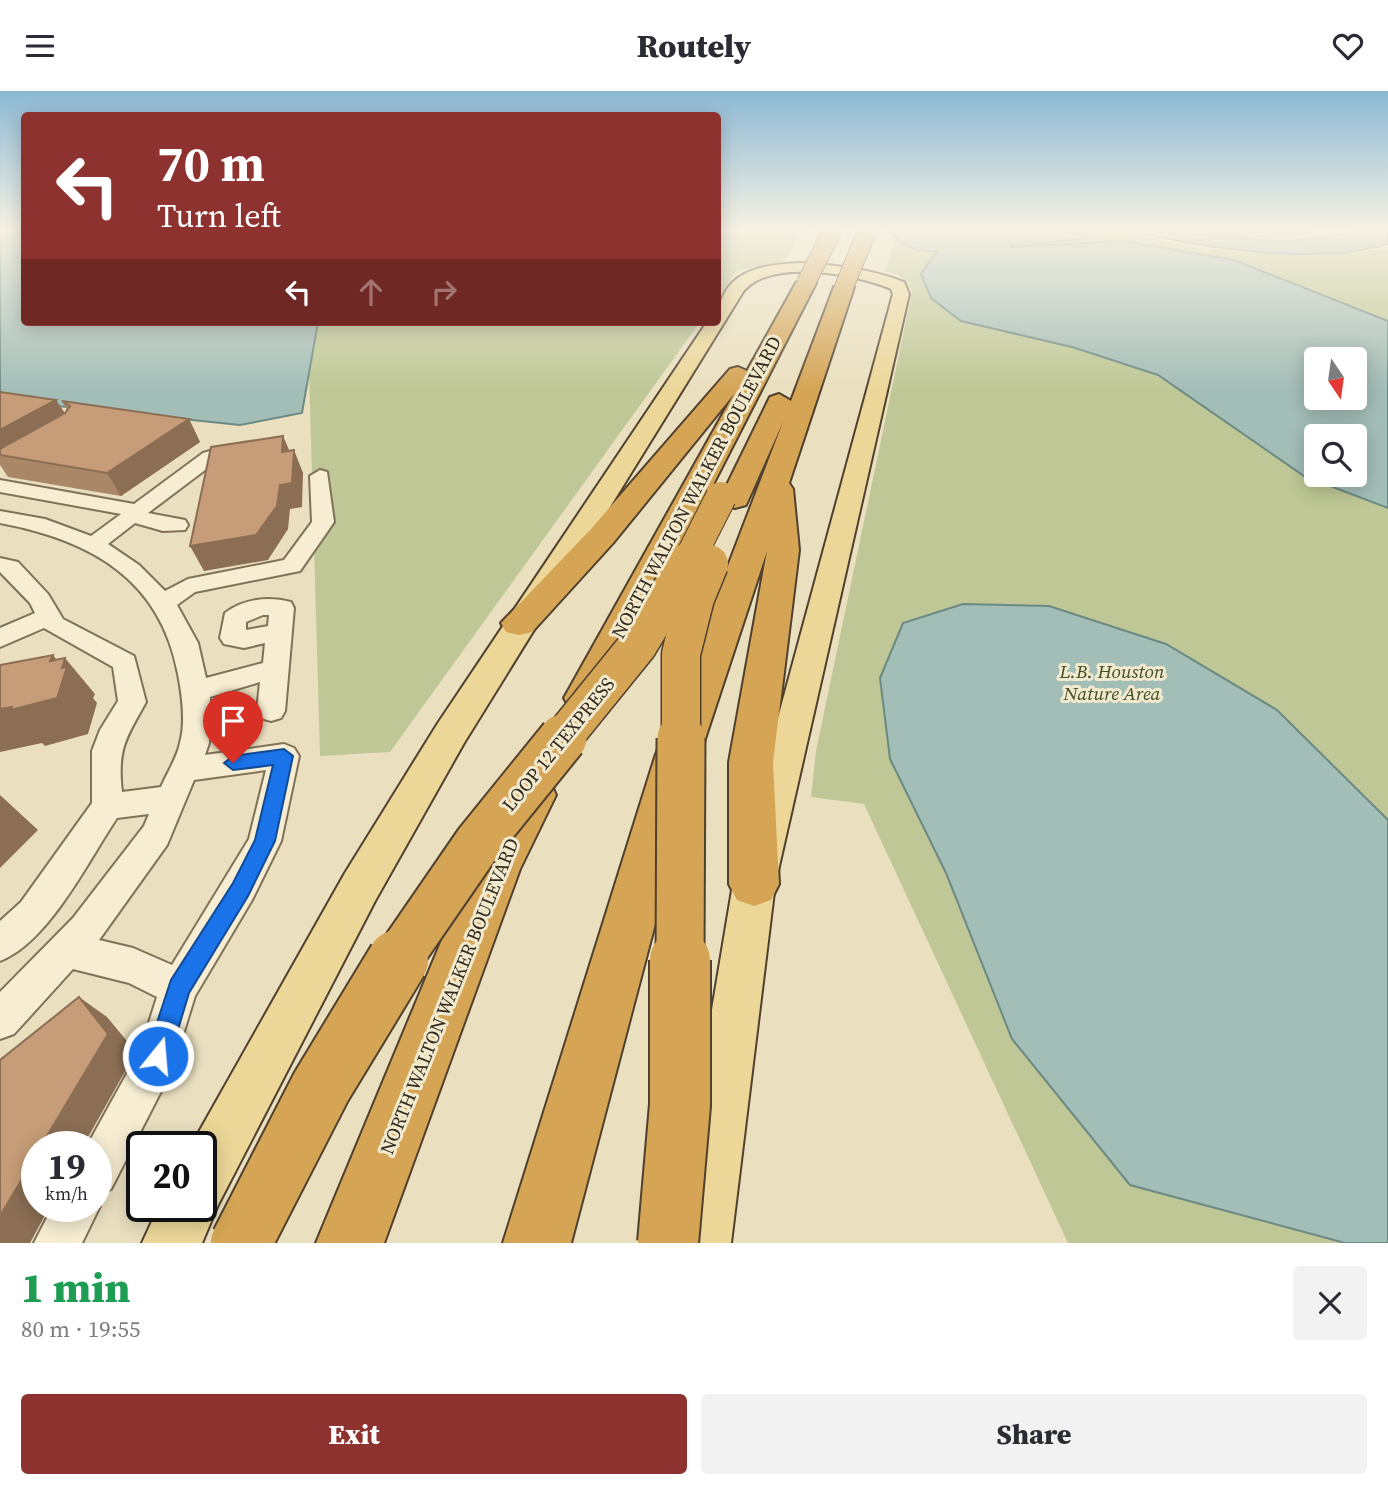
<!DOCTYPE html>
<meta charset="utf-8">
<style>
body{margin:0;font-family:"Source Serif 4",serif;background:#f2f2f3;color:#2b2b33;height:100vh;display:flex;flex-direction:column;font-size:26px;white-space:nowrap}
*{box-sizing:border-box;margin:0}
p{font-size:23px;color:#7c7c81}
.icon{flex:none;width:38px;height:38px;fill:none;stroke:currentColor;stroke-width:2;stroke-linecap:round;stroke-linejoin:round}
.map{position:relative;height:1152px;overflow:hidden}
.side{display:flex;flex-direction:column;background:#fff;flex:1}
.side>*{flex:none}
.hud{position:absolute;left:21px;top:21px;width:700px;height:214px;border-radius:7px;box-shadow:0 4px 18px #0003;background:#8d322e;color:#fff;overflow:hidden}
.needle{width:46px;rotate:167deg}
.controls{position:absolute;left:1304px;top:256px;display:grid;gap:14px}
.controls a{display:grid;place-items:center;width:63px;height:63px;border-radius:7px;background:#fff;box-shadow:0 4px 18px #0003;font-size:35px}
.speed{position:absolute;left:21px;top:1040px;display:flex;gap:14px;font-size:35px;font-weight:700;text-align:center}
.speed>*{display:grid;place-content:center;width:91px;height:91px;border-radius:50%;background:#fff;box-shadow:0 4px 18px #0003;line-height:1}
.speed small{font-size:18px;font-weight:400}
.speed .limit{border:4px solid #111;border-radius:10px;background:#fff;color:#111}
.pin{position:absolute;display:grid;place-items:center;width:60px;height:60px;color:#fff;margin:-72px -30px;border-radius:50% 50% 50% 0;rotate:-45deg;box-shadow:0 0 7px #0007}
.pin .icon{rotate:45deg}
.me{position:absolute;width:77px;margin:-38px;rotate:17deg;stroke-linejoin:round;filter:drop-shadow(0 0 5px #0008)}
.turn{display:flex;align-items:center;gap:24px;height:147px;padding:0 21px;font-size:32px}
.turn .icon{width:91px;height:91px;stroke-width:2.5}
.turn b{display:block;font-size:49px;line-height:60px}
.lanes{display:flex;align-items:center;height:66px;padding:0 21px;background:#0003;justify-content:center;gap:35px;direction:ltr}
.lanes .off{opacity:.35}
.round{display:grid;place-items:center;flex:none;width:74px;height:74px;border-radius:7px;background:#f2f2f3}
.head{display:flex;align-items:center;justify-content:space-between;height:119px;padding:0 21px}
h1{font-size:42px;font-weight:800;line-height:52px;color:#1e9e55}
.button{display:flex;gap:14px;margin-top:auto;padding:14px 21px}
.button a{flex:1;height:80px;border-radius:7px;background:#8d322e;color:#fff;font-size:28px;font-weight:800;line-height:80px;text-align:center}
.button a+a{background:#f2f2f3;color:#2b2b33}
header{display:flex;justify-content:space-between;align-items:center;height:91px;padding:0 21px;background:#fff;font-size:32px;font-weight:800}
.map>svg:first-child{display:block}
.green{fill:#bec795;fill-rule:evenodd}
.water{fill:#a3bdb7;stroke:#6b8a84;stroke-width:2;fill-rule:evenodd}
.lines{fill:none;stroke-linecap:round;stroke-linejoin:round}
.minor-casing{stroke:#827159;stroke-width:4}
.major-casing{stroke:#50402e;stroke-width:4}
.highway-casing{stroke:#50402e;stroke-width:4}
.minor{fill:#f6edd2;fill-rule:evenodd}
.major{fill:#ecd799;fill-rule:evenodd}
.highway{fill:#d5a455;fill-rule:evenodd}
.highway-bridge-far4-casing{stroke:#50402e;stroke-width:20;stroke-linecap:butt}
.highway-bridge-far3-casing{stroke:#50402e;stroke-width:32;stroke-linecap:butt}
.highway-bridge-far2-casing{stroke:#50402e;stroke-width:41;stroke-linecap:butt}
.highway-bridge-far1-casing{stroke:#50402e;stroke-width:51;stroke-linecap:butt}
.highway-bridge-casing{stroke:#50402e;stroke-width:64;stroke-linecap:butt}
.highway-bridge-far4{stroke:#d5a455;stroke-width:18}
.highway-bridge-far3{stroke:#d5a455;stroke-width:30}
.highway-bridge-far2{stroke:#d5a455;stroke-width:38}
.highway-bridge-far1{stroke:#d5a455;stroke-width:47}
.highway-bridge{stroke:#d5a455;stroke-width:60}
.wall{fill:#aa8767}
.shaded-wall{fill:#8b6e54}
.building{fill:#c69d78;stroke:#8b6e54;stroke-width:2}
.route{fill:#1a73e8;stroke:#114b97;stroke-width:2}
.labels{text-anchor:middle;stroke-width:6;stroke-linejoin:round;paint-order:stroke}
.street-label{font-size:19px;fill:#33291d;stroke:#f2eacf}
.park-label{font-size:19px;font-style:italic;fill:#414e25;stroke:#f2eacf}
</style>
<header><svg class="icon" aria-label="menu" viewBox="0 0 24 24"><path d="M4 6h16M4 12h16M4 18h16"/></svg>Routely<svg class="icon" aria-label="heart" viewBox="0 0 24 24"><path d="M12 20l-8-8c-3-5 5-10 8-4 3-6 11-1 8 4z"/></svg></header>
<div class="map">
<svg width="1388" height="1152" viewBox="0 0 1388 1152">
<rect width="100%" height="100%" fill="#eae0c0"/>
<!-- green -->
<g class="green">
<polygon points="718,138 804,138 784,170 736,180 718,206"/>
<path d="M898,138H1112L1197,157L1248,162L1313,165L1388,158V1152H1068L864,713L811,706L816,660L912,201C908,188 898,182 885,180ZM1316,268H1354V306H1316ZM1316,345H1354V383H1316Z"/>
<path d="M1172,138H1306L1318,145C1269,147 1220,150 1172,138Z"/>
<polygon points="318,231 700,231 390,661 320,665 309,281"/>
</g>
<!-- water -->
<g class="water">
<path d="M889,138H1065L1089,147L1010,156L1123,150L1234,169L1388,230V417L1304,385L1158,284L1072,256L961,230L931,207L921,183L937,160C917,161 901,156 889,138ZM1316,268H1354V306H1316ZM1316,345H1354V383H1316Z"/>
<path d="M1122,138C1175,138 1228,149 1282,150C1319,151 1351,138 1388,138V153C1312,175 1198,156 1122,138Z"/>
<polygon points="24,141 24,231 318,231 302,322 240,334 0,309 0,142"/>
<polygon points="963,513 1049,515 1166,553 1277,619 1388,729 1388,1152 1345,1152 1130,1094 1012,948 946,782 890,668 880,587 903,532"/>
</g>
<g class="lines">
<!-- minor casing -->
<g class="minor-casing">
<g id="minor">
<path d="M210,360L219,366L217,370L148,422L185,429L188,434L185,439L163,440L135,432L108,453L139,474L165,500L188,488L284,469L312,431L310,385L320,379L327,381L334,431L300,480L195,501L177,514L198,552L206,587L263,572L265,552L244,557L224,553L220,547L225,522C244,508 268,505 291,511L294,517L285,620L281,627L271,630L261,627L257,620L260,591L210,606L209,652L205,664L284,653L294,657L299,665L281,750L252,809L195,905L172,979L111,1098L96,1105V1055H87L141,957L157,906L129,892L73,878L14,943L0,948V901L73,827L144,735L149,723L117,727C88,770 49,851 0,870V830L21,811L92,712V660L100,639L118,610L113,576L44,537L0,556V537L35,522L30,512L0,481V467L18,471L48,503L63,528L134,565L146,611C126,647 117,658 122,701L161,696C167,682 177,667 180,652C186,631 182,604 178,583C160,487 90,449 0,432V420L45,428L91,445L121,423L0,401V389L134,413L203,362ZM263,524H269L268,535L246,539V531ZM266,679L249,748L172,874L133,857L99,849L167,754L194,689Z"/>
<polygon points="96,1105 100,1115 82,1152 34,1152 53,1115 96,1115"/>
</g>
</g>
<!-- major casing -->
<g class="major-casing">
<path id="major" d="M801,172C836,174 871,178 904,191L909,203L775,793L731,1152H673L733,793L893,203L891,198C856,183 769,167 743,201L464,652L375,810L218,1114L202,1152H142L159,1115H201V1055H191L345,782L438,632L707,231H718C718,181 760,173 801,172Z"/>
</g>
<!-- highway casing -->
<g class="highway-casing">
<g id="highway">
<polygon points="806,186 816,192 604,607 598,617 584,622 570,617 564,607 734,303 613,452 532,541 519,544 506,541 501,532 591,438 730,278 738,276 747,280 796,192"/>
<polygon points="844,190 854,196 789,392 793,398 799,459 773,671 779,793 771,809 754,815 737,809 729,793 729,671 767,460 699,666 571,1152 503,1152 655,666 783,331 746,414 735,417 724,414 720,408 770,306 779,303 791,310 834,196"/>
<polygon points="534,685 550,691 556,704 520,778 384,1152 316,1152 473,774 518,691"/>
</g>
</g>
<!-- minor -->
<use href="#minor" class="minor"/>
<!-- major -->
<use href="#major" class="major"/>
<!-- highway -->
<use href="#highway" class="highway"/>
<!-- highway-bridge-far4 casing -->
<g class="highway-bridge-far4-casing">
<g id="highway-bridge-far4">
<polyline points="806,192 833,138"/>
<polyline points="844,196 868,138"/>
</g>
</g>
<!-- highway-bridge-far3 casing -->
<g class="highway-bridge-far3-casing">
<polyline id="highway-bridge-far3" points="687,473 721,406"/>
</g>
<!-- highway-bridge-far2 casing -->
<g class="highway-bridge-far2-casing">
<g id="highway-bridge-far2">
<polyline points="561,649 638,554 688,471"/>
<polyline points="681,649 681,563 695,507 709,473"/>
</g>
</g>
<!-- highway-bridge-far1 casing -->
<g class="highway-bridge-far1-casing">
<g id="highway-bridge-far1">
<polyline points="396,871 478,752 563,647"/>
<polyline points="680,871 681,647"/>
</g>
</g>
<!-- highway-bridge casing -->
<g class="highway-bridge-casing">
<g id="highway-bridge">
<polyline points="241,1152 321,996 398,869"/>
<polyline points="668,1152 680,1014 680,869"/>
</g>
</g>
<!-- highway-bridge-far4 -->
<use href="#highway-bridge-far4" class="highway-bridge-far4"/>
<!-- highway-bridge-far3 -->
<use href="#highway-bridge-far3" class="highway-bridge-far3"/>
<!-- highway-bridge-far2 -->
<use href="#highway-bridge-far2" class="highway-bridge-far2"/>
<!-- highway-bridge-far1 -->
<use href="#highway-bridge-far1" class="highway-bridge-far1"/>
<!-- highway-bridge -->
<use href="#highway-bridge" class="highway-bridge"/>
</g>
<!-- wall -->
<polygon class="wall" points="0,301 56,309 65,322 67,319 62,310 189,328 200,351 121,405 8,386 0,374"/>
<!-- shaded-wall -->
<g class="shaded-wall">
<polygon points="56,309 70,331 0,364 0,339"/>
<polygon points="189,328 200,351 121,405 107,382"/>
<polygon points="283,345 293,368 282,361"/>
<polygon points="294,359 303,382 302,416 290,418 288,438 268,469 204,480 190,455"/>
<polygon points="53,564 62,576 65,567 95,603 93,607 97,612 88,643 45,655 42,652 0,661 0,618 50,570"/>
<polygon points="0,704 38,739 0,777"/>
<polygon points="79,906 107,926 136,961 83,1055 41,1055"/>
<polygon points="37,1063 37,1115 50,1115 30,1152 0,1152 0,1125"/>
</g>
<!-- building -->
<g class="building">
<polygon points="0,301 56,309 0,339"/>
<polygon points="62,310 189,328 107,382 0,364 0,358 65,322 70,315"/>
<polygon points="283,345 282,361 294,359 292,392 280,394 277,415 256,444 190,455 211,356"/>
<polygon points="53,564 50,570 65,567 62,577 67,576 57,607 11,619 12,616 0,618 0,574"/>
<polygon points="79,906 108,943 41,1055 37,1055 37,1063 0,1125 0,969"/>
</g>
<!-- sky -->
<linearGradient id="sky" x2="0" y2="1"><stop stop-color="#8cb8d4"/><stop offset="0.46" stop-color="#f6f1e3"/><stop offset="1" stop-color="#f6f1e3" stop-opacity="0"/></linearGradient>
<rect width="1388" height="300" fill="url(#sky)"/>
<!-- route -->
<polygon class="route" points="284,658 293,665 275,750 248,805 189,902 170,965 167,974 158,978 150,974 146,965 171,889 233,792 255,749 273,674 233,679 224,672 233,665"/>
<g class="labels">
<!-- street labels -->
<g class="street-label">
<text transform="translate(696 396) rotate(-62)" y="7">NORTH WALTON WALKER BOULEVARD</text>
<text transform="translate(558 653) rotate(-51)" y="7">LOOP 12 TEXPRESS</text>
<text transform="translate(449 905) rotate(-68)" y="7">NORTH WALTON WALKER BOULEVARD</text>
</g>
<!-- park labels -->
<g class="park-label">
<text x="1112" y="587">L.B. Houston<tspan x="1112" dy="22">Nature Area</tspan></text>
</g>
</g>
</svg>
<div class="controls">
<a><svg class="needle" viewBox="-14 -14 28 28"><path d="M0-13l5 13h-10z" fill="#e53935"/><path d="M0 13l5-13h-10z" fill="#7c7c81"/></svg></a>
<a><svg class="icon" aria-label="search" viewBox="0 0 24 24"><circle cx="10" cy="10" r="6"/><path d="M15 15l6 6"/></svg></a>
</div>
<div class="speed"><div>19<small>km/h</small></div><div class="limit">20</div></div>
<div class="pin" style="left:233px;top:672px;background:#d93025"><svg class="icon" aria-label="arrive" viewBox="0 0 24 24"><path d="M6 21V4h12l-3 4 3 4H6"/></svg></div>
<svg class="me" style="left:158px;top:965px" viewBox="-20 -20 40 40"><circle r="17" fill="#1a73e8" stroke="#fff" stroke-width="3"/><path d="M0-11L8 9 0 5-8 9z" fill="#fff"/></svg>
<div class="hud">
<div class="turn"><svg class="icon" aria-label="left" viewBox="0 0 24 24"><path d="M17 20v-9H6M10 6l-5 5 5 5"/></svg><div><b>70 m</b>Turn left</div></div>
<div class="lanes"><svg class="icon" aria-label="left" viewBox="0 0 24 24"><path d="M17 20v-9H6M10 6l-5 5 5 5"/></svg><svg class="icon off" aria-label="ahead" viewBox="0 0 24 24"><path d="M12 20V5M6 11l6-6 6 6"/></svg><svg class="icon off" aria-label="right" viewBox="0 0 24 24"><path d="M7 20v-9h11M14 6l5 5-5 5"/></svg></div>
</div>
</div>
<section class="side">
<div class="head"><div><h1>1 min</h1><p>80 m · 19:55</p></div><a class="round"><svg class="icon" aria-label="close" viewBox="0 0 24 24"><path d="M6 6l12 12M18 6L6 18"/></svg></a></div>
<div class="button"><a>Exit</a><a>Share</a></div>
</section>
